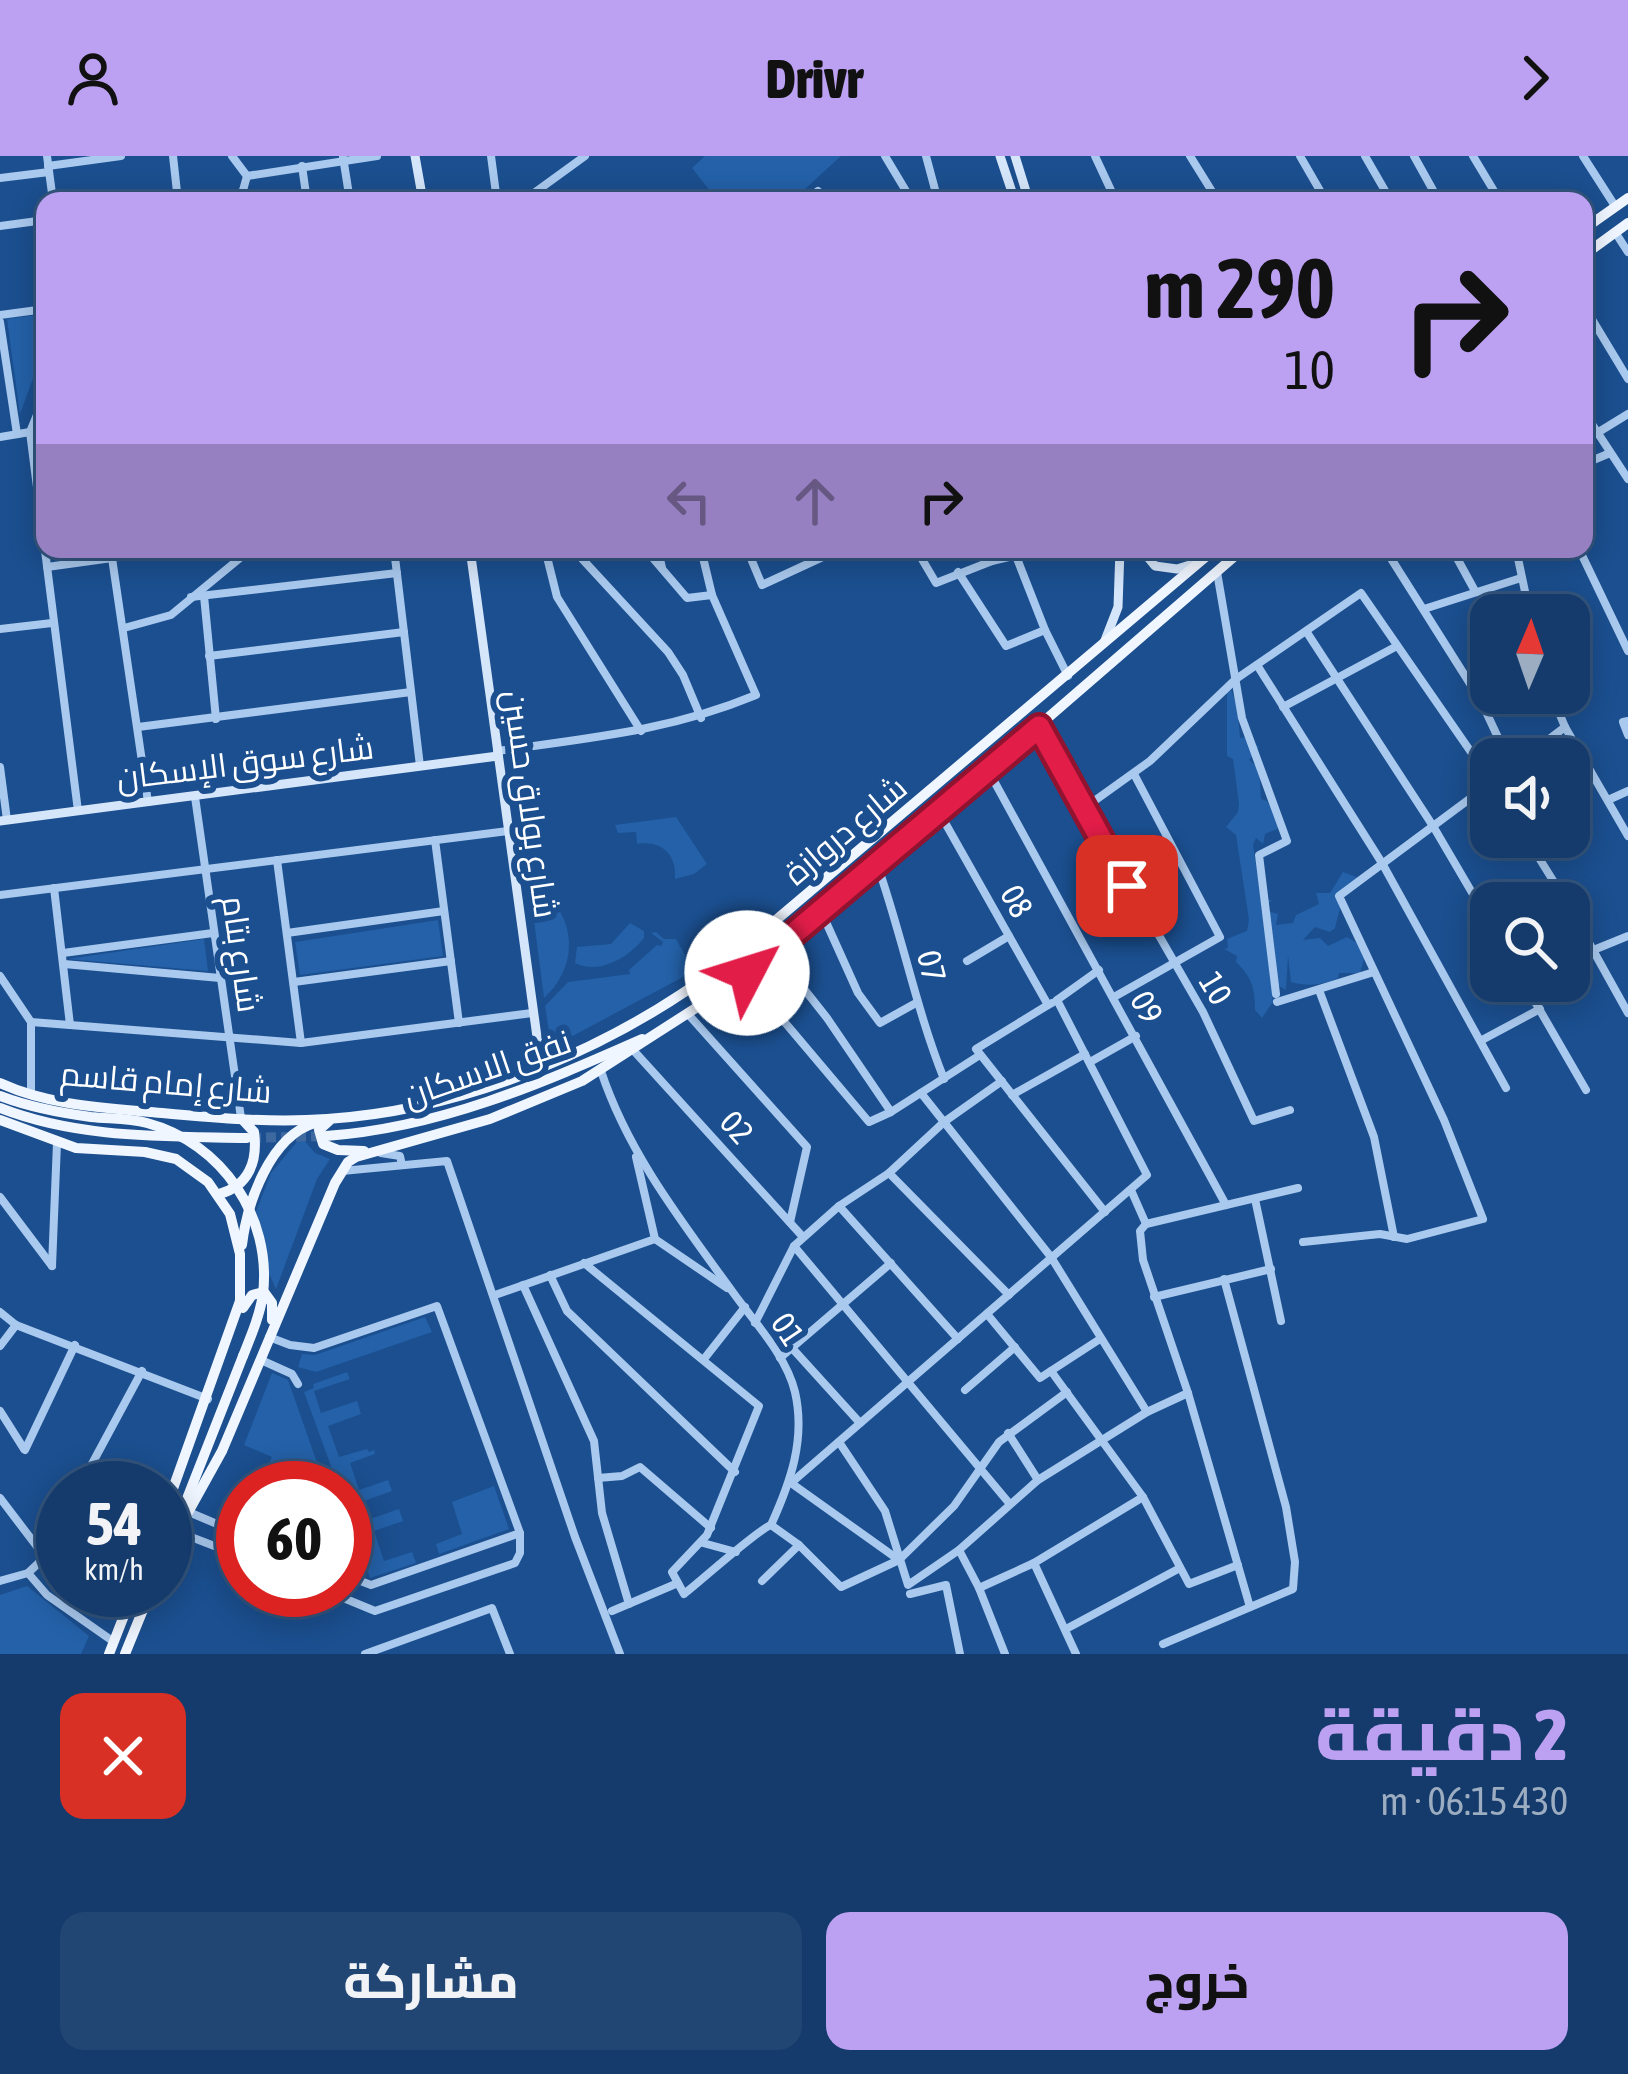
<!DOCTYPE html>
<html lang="ar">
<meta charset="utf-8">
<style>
body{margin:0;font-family:"Asap Condensed",Cairo,sans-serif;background:#214673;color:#f1f3f6;direction:rtl;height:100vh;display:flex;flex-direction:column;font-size:45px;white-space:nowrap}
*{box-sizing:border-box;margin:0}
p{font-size:39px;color:#9dadc1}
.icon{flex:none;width:66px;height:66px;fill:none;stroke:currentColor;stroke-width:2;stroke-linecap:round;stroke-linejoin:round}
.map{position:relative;height:1498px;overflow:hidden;direction:ltr}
.sheet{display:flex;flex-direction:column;background:#143b6b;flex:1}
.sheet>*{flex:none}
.guide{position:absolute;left:36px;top:36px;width:1557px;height:366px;border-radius:24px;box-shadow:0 6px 30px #0003,0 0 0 3px #33557e;direction:rtl;background:#bca0f2;color:#111;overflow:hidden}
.needle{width:78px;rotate:2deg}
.controls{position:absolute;left:1470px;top:438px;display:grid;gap:24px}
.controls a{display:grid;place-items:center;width:120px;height:120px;border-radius:24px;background:#143b6b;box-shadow:0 6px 30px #0003,0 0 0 3px #33557e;font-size:60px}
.speed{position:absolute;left:36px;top:1305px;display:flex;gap:24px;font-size:60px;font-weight:700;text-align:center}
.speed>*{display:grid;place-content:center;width:156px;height:156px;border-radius:50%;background:#143b6b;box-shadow:0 6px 30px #0003,0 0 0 3px #33557e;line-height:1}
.speed small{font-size:30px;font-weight:400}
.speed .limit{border:18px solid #d22;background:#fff;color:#111}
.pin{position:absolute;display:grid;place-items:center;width:102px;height:102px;color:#fff;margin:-51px;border-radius:24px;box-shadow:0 6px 18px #0006}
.me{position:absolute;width:132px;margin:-66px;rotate:50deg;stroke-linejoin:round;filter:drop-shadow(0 0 9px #0008)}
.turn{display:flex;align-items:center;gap:42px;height:252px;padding:0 60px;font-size:54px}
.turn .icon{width:156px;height:156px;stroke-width:2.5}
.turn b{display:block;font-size:84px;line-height:102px}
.lanes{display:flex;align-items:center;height:114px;padding:0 60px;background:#0003;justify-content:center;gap:60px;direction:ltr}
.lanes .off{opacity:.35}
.round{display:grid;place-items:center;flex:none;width:126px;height:126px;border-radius:24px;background:#214673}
.summary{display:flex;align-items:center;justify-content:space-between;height:204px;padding:0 60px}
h1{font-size:72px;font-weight:800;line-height:90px;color:#bca0f2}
.cta{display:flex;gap:24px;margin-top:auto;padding:24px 60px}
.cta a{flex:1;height:138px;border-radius:24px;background:#bca0f2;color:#111;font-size:48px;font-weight:800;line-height:138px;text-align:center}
.cta a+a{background:#214673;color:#f1f3f6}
header{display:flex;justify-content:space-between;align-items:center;height:156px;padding:0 60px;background:#bca0f2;color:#111;font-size:54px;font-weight:800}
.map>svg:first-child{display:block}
.green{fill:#2461a8}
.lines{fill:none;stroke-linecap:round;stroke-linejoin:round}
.primary-tunnel{stroke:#3d69a0;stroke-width:10;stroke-dasharray:10 5;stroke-linecap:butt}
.street{stroke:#a9c9ee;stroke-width:8}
.secondary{stroke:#d6e6fa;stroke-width:9}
.primary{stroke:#f0f6ff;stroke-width:10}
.primary-bridge{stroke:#f0f6ff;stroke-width:10}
.route-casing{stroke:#92132f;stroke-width:30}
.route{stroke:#e11d48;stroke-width:21}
.labels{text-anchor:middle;stroke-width:12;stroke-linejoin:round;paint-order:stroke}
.street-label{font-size:33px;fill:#fff;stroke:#1b4f8f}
</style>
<header><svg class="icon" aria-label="forward" viewBox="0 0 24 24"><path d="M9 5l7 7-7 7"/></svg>Drivr<svg class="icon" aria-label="person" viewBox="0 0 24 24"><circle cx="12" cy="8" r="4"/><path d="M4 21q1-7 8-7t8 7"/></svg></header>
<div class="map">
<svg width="1628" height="1498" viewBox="0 0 1628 1498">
<rect width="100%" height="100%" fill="#1b4f8f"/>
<!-- green -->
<g class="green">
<polygon points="705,0 841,0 792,45 718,45 692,12"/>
<polygon points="45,158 45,189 20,258 7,163"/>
<path d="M1231,534L1237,549L1240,582L1249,581L1259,591L1249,604L1259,612L1261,643L1267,645L1282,671L1265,678L1263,688L1256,682L1253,689L1261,744H1272L1261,755L1265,760L1271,756L1278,758L1276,769L1293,767L1296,759L1319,748L1316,737H1330L1343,716L1364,724L1343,740L1335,772L1330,776L1315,771L1303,784L1320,782L1328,790L1347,781L1357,787L1364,803L1360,817H1339L1338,822C1322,829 1308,831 1291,826L1288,800L1286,834L1279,830L1272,837L1273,846L1262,862L1255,854C1255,833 1252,821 1236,806L1237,800L1224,793L1228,792L1227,783L1247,775L1249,764L1236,679L1226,671L1238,656L1239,648L1233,603L1227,600V536Z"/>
<path d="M676,661L707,708L694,718L675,723C677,698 661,684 637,688L636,676L618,677L615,669Z"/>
<path d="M529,726C575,751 583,806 544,842Z"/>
<polygon points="438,764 443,800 300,819 295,786"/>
<path d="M630,767L644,775V782C628,802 599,819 575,807L577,791L611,788Z"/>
<polygon points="656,776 664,783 676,783 692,811 685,820 567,883 550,882 545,850 568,826 630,818 629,814 657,789 661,790 663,786 651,777"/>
<polygon points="204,783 208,815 68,803"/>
<polygon points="301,981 315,997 330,1003 317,1023 276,1133 268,1115 265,1084 256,1056 271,1017"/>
<polygon points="425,1161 432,1176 316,1216 298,1211 302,1198 315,1199"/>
<polygon points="347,1216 350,1223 314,1235 321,1257 357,1245 361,1258 328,1270 339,1301 367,1293 369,1296 374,1294 375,1298 350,1307 359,1334 388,1324 392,1335 364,1345 370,1363 399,1353 403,1365 374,1375 384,1405 412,1396 416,1407 370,1422 345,1350 345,1332 339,1332 304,1236 314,1232 313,1228"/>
<polygon points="272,1217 288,1224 326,1332 259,1332 272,1301 244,1289"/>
<polygon points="494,1330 509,1373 439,1398 436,1388 462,1378 452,1346"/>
<polygon points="27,1430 89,1480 81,1498 0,1498 0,1439"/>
</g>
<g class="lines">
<!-- primary-tunnel -->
<polyline class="primary-tunnel" points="251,982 326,980"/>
<!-- street -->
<g class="street">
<polyline points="47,0 53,45"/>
<polyline points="173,0 178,45"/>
<polyline points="232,0 247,20 240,45"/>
<polyline points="491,0 497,45"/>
<polyline points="885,0 912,45"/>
<polyline points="926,0 937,41 929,45"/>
<polyline points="1095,0 1116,45"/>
<polyline points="1190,0 1218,45"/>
<polyline points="1300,0 1326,45"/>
<polyline points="1365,0 1391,45"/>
<polyline points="1414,0 1439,45"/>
<polyline points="1473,0 1500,45"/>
<polyline points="1583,0 1615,50"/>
<polyline points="343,1 350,45"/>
<polyline points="48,10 121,0"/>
<polyline points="302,10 307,45"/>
<polyline points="247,20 377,0"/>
<polyline points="0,22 49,16"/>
<polyline points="186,45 245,36"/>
<polyline points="406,45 423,42"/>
<polyline points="523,45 585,0"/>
<polyline points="805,45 818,35 826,45"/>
<polyline points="0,70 45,64"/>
<polyline points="1615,76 1628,96"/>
<polyline points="1584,150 1628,223"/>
<polyline points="0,159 45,153"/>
<polyline points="0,166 17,278"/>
<polyline points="45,239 30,276 78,655"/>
<polyline points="1584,256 1628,323"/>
<polyline points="1597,277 1628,258"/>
<polyline points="0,281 30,276"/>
<polyline points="1584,308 1610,297"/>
<polyline points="394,393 420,610"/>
<polyline points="545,393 557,441 641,575"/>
<polyline points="573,393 668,496 683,519 701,562"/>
<polyline points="645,393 687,442 712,439"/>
<polyline points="658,393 662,412"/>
<polyline points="747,393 762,429 840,393"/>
<polyline points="916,393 936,427 992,405 1044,393"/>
<polyline points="984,393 992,405"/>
<polyline points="1385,393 1481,545 1508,603"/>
<polyline points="1452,393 1475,435"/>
<polyline points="1516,393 1530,459"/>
<polyline points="1579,393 1628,495"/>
<polyline points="112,402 148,646"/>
<polyline points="47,411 112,402 135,393"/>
<polyline points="958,416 1006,490 1045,474 1016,400"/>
<polyline points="1217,416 1242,562 1287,685 1259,699 1276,838"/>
<polyline points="204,440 216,563"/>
<polyline points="191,441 397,417"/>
<polyline points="1424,453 1521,422"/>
<polyline points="124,472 171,459 251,393"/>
<polyline points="0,473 52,467"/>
<polyline points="1045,474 1068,520"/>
<polyline points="1306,475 1433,670 1491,769"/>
<polyline points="209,500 404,476"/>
<polyline points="1257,509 1382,707 1506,932"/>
<polyline points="1551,537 1565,571 1628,680"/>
<polyline points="1283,551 1397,490"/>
<polyline points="1628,565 1623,566 1628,579"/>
<polyline points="138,571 411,536"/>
<polyline points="1039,571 1203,856 1254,965 1290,954"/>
<path d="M497,595C589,582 669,575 756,539L712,439L701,393"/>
<polyline points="1523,603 1565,571"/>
<polyline points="0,611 7,664"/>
<polyline points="988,614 1226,1049"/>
<polyline points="195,641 241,962"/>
<polyline points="1608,644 1628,635"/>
<polyline points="1083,653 1150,605 1236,523 1361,437 1491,625"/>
<polyline points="939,656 1048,849 1052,847"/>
<polyline points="1526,681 1567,747"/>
<polyline points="435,684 459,867"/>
<polyline points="277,704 301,887"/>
<path d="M877,708C902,779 916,853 944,923"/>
<polyline points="54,732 70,869"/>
<polyline points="0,739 508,675"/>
<polyline points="1569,751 1628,857"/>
<polyline points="821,755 858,837 880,867 916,847"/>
<polyline points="287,777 444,755"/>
<polyline points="1596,793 1628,780"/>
<polyline points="774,795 827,862 891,956"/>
<polyline points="63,797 213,777"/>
<polyline points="967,805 1009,780"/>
<polyline points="64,808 220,822"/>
<polyline points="744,818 869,966 891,956 980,899"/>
<polyline points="0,820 31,866 31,938"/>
<polyline points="1523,825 1586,934"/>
<polyline points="294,826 451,805"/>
<polyline points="1319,834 1374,981 1394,1081"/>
<polyline points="1114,841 1220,781 1134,618"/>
<polyline points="1057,844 1099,814"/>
<polyline points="1277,846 1374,816"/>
<polyline points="1048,849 976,893 1105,1056"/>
<polyline points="688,858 807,991 790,1066"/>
<polyline points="31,866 301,887 532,857"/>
<polyline points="1482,884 1540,853"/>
<polyline points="634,895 803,1081"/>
<polyline points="1090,906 1136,880"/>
<polyline points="921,937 1051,1101 1147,1256"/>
<polyline points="1012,939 1085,898"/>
<polyline points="381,997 400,1000 402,1009"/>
<polyline points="636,1001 655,1083 727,1132"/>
<polyline points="342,1015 447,1005 575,1381 620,1498"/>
<polyline points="889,1017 1009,1139"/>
<polyline points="1131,1034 1146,1068"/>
<polyline points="0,1041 52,1110"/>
<polyline points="1255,1043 1281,1165"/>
<polyline points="839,1050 958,1183"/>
<polyline points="1303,1086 1380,1078 1407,1083 1483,1063 1444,964 1339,740 1491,627"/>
<polyline points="794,1090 1009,1347"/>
<path d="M584,1107L759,1250L707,1379L672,1416L684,1438C701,1425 757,1374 771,1369C790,1327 806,1284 795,1236C786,1199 754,1166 732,1135C682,1066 628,997 601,915"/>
<polyline points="52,1110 57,987"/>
<polyline points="550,1119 567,1155 735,1316"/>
<polyline points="523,1129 594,1285 602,1357 629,1448"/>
<polyline points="495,1139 655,1083"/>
<polyline points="1154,1141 1271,1113"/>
<polyline points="0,1156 16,1169 208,1243"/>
<polyline points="987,1158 1040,1222 1100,1183"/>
<polyline points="755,1167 794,1090 839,1050 889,1017 944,966 1002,925"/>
<polyline points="269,1181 290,1189 314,1192 437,1150 520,1377 520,1397 515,1407 375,1455 324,1434"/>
<polyline points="0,1190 16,1169"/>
<polyline points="792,1192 860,1267"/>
<polyline points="780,1202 891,1107"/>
<polyline points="704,1203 745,1151"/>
<polyline points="261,1204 292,1218 298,1228"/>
<polyline points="1051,1215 1143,1341 1189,1428 1238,1409"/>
<polyline points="965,1234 1015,1191"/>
<polyline points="0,1255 24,1293"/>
<polyline points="1008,1277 1038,1324"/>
<polyline points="839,1286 885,1355 908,1429 959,1394 1038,1324 1147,1256 1188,1237"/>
<polyline points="25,1294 75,1189"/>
<polyline points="598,1322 622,1320 640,1311 711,1372"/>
<polyline points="79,1332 142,1215"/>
<polyline points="0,1342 45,1401 28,1417 0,1425"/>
<polyline points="191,1357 243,1379"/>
<polyline points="771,1369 799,1389 841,1431 899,1404 954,1350 999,1286 1067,1236"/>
<polyline points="178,1376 243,1401"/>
<polyline points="703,1387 736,1396"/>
<polyline points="959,1394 979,1432 1005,1498"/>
<polyline points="899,1404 791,1327 1147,1019 1057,844"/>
<polyline points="1034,1407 1076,1498"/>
<polyline points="28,1417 47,1439 114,1486"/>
<polyline points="345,1419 371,1429 520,1377"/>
<polyline points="762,1425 799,1389"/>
<polyline points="979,1432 1034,1407 1143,1341"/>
<polyline points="910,1438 946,1429 960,1498"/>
<polyline points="1250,1451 1188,1237 1143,1104 1140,1075 1146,1068 1298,1032"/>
<polyline points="612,1455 678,1427"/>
<polyline points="1066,1473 1180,1412"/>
<polyline points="1163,1488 1293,1433 1295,1406 1286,1351 1224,1123"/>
<polyline points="365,1498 492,1452 510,1498"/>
</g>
<!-- secondary -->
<g class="secondary">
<polyline points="415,0 423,45"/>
<polyline points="1000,0 1015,45"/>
<polyline points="1015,0 1029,45"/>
<polyline points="470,393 541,910"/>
<polyline points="1141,393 1155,410 1177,413 1193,408"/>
<polyline points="1104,487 1118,451 1120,393"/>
<polyline points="0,665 498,600"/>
</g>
<!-- primary -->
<g class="primary">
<polyline points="1584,73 1628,42"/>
<polyline points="1584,99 1628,67"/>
<path d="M0,927C50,950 107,952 162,957C216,962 272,967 327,963C467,954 613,892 724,808L1215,393"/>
<path d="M0,952C79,983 164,980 247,982"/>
<polyline points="0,964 76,992 145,996 176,1003 208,1026 230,1058 240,1098 240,1145 165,1355"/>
<polyline points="329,965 319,974 323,988 338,994 364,995"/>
<path d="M326,980C439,972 540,928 642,883"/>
<path d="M219,1038C249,1030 258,1005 254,976L242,963"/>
<path d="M242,1089C247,1047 270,980 315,967"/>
<polyline points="243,1152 252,1139 264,1136 272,1147 272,1164"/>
<polyline points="177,1368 243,1200"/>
<polyline points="165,1398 222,1295 335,1027 348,1006 356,1001 490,963 582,925 713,841 939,656 1243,393"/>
<polyline points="109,1498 134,1434"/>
<polyline points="125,1498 151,1434"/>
</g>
<!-- primary-bridge -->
<path class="primary-bridge" d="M0,940C29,951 60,957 91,961C110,963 128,962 147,967C222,987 272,1061 263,1138C260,1159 251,1180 243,1200"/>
</g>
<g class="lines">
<!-- route casing -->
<g class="route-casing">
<polyline id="route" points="747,817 1039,571 1127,730"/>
</g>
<!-- route -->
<use href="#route" class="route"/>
</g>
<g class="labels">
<!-- street labels -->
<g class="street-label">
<text transform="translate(245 606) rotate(-7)" y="12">شارع سوق الإسكان</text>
<text transform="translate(531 648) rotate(82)" y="12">شارع بولاق حسين</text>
<text transform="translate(845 674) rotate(-40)" y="12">شارع دروازة</text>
<text transform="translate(1017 745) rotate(61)" y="12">08</text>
<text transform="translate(242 798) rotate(82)" y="12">شارع بتام</text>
<text transform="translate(932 810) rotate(76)" y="12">07</text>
<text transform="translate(1216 832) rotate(59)" y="12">10</text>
<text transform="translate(1147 851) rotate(61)" y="12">09</text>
<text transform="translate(487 912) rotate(-19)" y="12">نفق الاسكان</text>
<text transform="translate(166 926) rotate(5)" y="12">شارع إمام قاسم</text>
<text transform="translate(737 971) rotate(48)" y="12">02</text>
<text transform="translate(788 1173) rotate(56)" y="12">01</text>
</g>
</g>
</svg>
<div class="controls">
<a><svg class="needle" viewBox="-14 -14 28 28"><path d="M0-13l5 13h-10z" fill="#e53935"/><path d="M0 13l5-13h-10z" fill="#9dadc1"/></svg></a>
<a><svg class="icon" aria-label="sound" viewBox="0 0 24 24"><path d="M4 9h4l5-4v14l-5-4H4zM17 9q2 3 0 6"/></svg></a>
<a><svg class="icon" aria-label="search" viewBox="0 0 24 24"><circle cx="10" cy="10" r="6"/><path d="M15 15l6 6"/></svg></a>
</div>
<div class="speed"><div>54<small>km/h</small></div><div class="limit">60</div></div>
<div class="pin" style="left:1127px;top:730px;background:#d93025"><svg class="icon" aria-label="arrive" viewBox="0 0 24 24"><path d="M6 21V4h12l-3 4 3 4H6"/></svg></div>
<svg class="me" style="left:747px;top:817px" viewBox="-20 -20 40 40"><circle r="19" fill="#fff"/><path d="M0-13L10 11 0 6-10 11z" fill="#e11d48"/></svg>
<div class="guide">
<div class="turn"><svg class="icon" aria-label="right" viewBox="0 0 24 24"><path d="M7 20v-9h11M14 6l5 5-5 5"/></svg><div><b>290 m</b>10</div></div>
<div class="lanes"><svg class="icon off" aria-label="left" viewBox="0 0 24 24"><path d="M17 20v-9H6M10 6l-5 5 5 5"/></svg><svg class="icon off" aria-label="ahead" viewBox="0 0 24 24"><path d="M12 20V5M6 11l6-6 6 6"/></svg><svg class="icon" aria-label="right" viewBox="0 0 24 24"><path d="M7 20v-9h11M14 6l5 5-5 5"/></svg></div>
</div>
</div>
<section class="sheet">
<div class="summary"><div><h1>2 دقيقة</h1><p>430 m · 06:15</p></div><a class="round" style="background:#d93025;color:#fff"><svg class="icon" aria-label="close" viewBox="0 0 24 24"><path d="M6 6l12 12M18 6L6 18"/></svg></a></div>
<div class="cta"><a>خروج</a><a>مشاركة</a></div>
</section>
